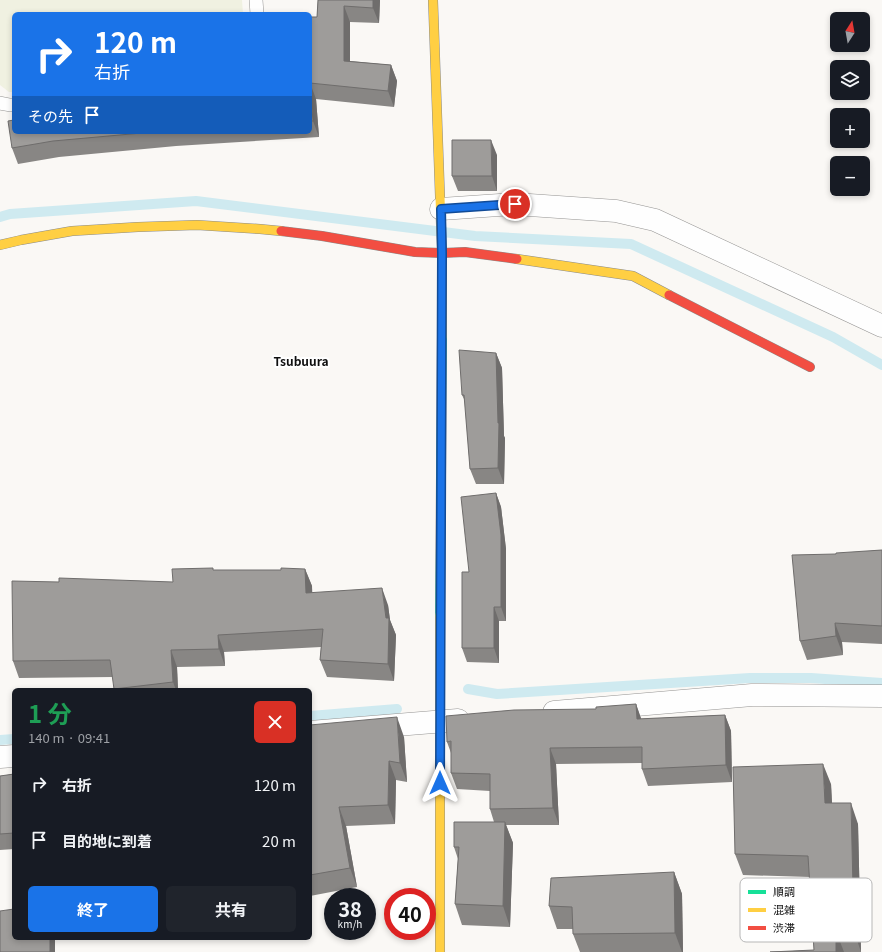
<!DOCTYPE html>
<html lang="ja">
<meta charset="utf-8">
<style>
body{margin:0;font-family:Georgia,"Noto Sans JP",serif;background:#20242c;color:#f1f3f6;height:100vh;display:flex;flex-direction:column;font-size:15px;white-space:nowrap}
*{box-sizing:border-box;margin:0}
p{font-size:13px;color:#9ea1a6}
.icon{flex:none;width:22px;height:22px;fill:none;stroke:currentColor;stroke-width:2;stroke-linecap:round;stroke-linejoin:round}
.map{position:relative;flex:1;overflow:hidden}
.details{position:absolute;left:12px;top:688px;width:300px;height:252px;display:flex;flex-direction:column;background:#171b24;border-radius:6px;box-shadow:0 2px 6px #0003}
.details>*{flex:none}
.top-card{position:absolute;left:12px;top:12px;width:300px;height:122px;border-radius:6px;box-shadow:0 2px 6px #0003;background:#1a73e8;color:#fff;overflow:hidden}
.needle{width:26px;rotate:11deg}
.fabs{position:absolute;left:830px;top:12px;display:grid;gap:8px}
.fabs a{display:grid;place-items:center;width:40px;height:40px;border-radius:6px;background:#171b24;box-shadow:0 2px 6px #0003;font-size:20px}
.speed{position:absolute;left:324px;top:888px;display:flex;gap:8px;font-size:20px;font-weight:700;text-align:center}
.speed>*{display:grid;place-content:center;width:52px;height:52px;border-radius:50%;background:#171b24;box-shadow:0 2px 6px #0003;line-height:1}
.speed small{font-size:10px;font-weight:400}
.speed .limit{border:6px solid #d22;background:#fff;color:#111}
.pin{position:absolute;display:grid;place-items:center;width:34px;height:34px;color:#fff;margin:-17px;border:2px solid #fff;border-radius:50%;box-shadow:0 1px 4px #0007}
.me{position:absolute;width:44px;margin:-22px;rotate:0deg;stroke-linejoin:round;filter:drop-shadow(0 0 3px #0008)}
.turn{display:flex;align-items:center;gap:14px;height:84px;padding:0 16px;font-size:18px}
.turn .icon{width:52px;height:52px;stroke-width:2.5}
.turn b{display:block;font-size:28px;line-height:34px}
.then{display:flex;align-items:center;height:38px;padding:0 16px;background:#0003;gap:8px;font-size:15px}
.round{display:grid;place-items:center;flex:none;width:42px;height:42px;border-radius:6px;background:#20242c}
.headline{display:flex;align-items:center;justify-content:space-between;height:68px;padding:0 16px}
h1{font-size:24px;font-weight:700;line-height:30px;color:#1e9e55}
.action{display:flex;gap:8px;margin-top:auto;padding:8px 16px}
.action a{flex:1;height:46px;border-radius:6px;background:#1a73e8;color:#fff;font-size:16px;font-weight:700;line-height:46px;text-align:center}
.action a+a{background:#20242c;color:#f1f3f6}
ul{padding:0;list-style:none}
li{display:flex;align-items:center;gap:12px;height:56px;padding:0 16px}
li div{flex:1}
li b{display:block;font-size:15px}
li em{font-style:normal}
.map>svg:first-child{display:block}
.pitch{fill:#f0f1e1}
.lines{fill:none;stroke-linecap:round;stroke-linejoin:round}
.stream{stroke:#cfeaf0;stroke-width:10}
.lane-casing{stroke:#959493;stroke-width:14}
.street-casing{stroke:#959493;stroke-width:23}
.fast-casing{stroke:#8b8b89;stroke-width:10}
.slow-casing{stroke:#8b8b89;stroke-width:10}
.jam-casing{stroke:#8b8b89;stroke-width:10}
.lane{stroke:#fefefe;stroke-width:13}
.street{stroke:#fefefe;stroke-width:22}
.fast{stroke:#16e098;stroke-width:9}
.slow{stroke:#ffcf43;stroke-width:9}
.jam{stroke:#f24e42;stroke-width:9}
.wall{fill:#888684}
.shaded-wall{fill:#6f6d6c}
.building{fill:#9e9c9a;stroke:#6f6d6c}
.route-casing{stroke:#114b97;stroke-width:10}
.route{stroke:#1a73e8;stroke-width:7}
.labels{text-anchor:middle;stroke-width:4;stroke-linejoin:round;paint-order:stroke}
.quarter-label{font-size:12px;font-weight:bold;fill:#0f0f0f;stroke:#fff}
.key{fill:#fff;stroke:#b7b7b7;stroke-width:1}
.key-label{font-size:11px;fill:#0f0f0f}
</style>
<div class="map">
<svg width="882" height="952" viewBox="0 0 882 952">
<rect width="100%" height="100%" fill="#faf8f5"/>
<!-- pitch -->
<polygon class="pitch" points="0,0 242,0 243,14 14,14 14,92 9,92 0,85"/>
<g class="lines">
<!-- stream -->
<g class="stream">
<polyline points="0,217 10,214 196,201 475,236 631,244 833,337 882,365"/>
<polyline points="468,689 497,694 750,678 811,678 882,683"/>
<polyline points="310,716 397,709"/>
<polyline points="0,740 14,739"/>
</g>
<!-- lane casing -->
<g class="lane-casing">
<g id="lane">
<polyline points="256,0 257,14"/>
<polyline points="0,103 10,105 14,105"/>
</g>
</g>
<!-- street casing -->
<g class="street-casing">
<g id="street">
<polyline points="441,209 515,204 616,211 655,220 882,326"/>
<polyline points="554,712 752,695 882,696"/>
<polyline points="310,732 458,720"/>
<polyline points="0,757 14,756"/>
</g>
</g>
<!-- fast casing -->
<g class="fast-casing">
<polyline id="fast" points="440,615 442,337"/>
</g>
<!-- slow casing -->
<g class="slow-casing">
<g id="slow">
<polyline points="433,0 442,253 442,337"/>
<polyline points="0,245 21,240 72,231 138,227 197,225 260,229 281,231"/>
<polyline points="517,259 633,276 669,295"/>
<polyline points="440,952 440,615"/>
</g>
</g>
<!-- jam casing -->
<g class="jam-casing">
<g id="jam">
<polyline points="281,231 322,236 415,252 442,253 465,252 517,259"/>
<polyline points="669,295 810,367"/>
</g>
</g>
<!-- lane -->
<use href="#lane" class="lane"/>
<!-- street -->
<use href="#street" class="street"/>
<!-- fast -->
<use href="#fast" class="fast"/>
<!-- slow -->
<use href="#slow" class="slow"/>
<!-- jam -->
<use href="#jam" class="jam"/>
</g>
<!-- wall -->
<g class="wall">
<polygon points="318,0 380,0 379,23 350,22 350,61 391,65 397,81 394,107 316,99 319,137 176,146 59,157 18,164 12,148 14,132 310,132 310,17 317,17"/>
<polygon points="497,155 497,191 458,191 452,176"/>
<polygon points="496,353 502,368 504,436 505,438 504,484 476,484 470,469 465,401 462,395"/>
<polygon points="496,493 501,507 506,549 506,621 499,621 499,663 467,662 462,648 469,572"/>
<polygon points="882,550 882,644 842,642 843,655 807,660 800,641 836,554"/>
<polygon points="305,569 312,586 312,593 388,605 390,620 396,635 394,681 327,677 320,660 321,647 224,652 225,666 177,667 178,690 115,690 113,677 19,678 13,661 214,570 281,570"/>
<polygon points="636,704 641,719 725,715 731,731 732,782 648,786 642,769 642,763 556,764 559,825 506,825 513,843 510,927 462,925 455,904 458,859 454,847 494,822 490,809 490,791 457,789 451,773 451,753 447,742 596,709"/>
<polygon points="310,725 404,737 407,782 396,780 395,824 346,826 357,887 310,896"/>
<polygon points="14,774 14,849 0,850 0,776"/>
<polygon points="831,784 832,803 858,824 861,952 770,952 814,950 810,877 743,875 735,854"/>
<polygon points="674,872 682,894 683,952 580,952 573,934 573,929 557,929 549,906"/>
</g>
<!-- shaded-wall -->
<g class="shaded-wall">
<polygon points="373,0 380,0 379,23 373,8"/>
<polygon points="344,6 350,22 350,77 344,61"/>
<polygon points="391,65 397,81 394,107 388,91"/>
<polygon points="310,83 316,99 319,137 313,121"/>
<polygon points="491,140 497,155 497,191 492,176"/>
<polygon points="496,353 502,368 504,436 505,438 504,484 498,468 498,423"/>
<polygon points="496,493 501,507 506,549 506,621 501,607"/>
<polygon points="305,569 312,586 313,610 306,593"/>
<polygon points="382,588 388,605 390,620 396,635 394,681 388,664 386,618"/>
<polygon points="494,607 499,621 499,663 494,648"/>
<polygon points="835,623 842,642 843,655 836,636"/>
<polygon points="218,635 224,652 225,666 219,649"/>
<polygon points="171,650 177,667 178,690 176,690 173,682"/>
<polygon points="636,704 642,721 637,719"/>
<polygon points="725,715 731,731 732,782 726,765"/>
<polygon points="397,717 404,737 407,782 400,763"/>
<polygon points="550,748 556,764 559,825 553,808"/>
<polygon points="389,761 396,780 395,824 388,805"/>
<polygon points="823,764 831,784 833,824 825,803"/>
<polygon points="851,803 858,824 861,952 854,931"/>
<polygon points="339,807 346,826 357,887 350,868"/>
<polygon points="505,822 513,843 510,927 503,906"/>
<polygon points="674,872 682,894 683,952 682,952 675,933"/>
<polygon points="836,931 844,952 836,952"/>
<rect x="50" y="938" width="5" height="14"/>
</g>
<!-- building -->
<g class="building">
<polygon points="318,0 373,0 373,8 344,6 344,61 391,65 388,91 310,83 313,121 310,121 310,17 317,17"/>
<polygon points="14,120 14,132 153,132 53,141 12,148 8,121"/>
<polygon points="452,140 491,140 492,176 452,176"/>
<polygon points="459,350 496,353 498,423 499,423 498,468 470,469 464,395 462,395"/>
<polygon points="496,493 501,535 501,607 494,607 494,648 462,648 462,572 469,572 461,497"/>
<polygon points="882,550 882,626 835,623 836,636 800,641 792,555 836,554 836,553"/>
<polygon points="213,568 213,570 281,570 281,568 305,569 306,593 382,588 386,618 389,618 388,664 320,660 323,629 218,635 219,649 171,650 173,682 114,689 110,660 13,661 12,581 59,582 59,578 173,582 172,569"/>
<polygon points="636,704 637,719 725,715 726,765 642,769 642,747 550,748 553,808 490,809 490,774 451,773 451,741 447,742 446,716 514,710 596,709 596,707"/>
<polygon points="397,717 400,763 389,761 388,805 339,807 350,868 310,875 310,725"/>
<polygon points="823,764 825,803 851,803 854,931 836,931 836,952 770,952 814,950 808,856 735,854 733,767"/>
<polygon points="14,774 14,833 0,834 0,776"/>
<polygon points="454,822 505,822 503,906 455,904 459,847 454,847"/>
<polygon points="674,872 675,933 573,934 572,907 549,906 551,878"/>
<polygon points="14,909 14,938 50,938 50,952 0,952 0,911"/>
</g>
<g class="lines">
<!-- route casing -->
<g class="route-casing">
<polyline id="route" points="440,783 442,253 441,209 515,204"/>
</g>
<!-- route -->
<use href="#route" class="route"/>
</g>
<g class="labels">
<!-- quarter labels -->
<g class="quarter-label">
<text x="301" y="366">Tsubuura</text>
</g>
</g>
<!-- legend -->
<rect x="740" y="878" width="132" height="64" rx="6" class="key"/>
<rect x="748" y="890" width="18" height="4" fill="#16e098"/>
<rect x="748" y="908" width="18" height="4" fill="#ffcf43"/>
<rect x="748" y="926" width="18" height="4" fill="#f24e42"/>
<g class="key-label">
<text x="773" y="896">順調</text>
<text x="773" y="914">混雑</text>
<text x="773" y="932">渋滞</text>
</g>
</svg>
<div class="fabs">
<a><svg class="needle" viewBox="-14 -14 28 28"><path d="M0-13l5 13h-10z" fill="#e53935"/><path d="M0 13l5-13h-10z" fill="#9ea1a6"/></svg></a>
<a><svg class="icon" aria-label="layers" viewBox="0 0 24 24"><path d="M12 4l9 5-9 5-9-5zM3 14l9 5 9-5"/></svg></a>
<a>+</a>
<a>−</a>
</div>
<div class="speed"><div>38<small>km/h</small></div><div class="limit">40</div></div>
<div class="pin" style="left:515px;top:204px;background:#d93025"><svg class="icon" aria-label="arrive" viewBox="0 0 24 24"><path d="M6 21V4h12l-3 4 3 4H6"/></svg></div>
<svg class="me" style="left:440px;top:783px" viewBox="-20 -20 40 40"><path d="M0-17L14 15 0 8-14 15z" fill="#1a73e8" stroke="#fff" stroke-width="4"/></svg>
<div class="top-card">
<div class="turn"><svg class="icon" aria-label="right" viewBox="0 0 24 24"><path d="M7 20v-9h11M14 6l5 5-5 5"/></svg><div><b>120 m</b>右折</div></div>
<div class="then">その先<svg class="icon" aria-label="arrive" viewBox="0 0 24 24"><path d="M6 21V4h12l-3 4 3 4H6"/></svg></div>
</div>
<section class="details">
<div class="headline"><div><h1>1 分</h1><p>140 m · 09:41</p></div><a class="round" style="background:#d93025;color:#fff"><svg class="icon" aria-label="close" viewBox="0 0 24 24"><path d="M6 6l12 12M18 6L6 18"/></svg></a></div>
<ul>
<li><svg class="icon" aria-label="right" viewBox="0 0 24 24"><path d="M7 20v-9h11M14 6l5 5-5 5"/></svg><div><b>右折</b></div><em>120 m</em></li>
<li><svg class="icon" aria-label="arrive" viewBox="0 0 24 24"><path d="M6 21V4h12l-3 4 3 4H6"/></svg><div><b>目的地に到着</b></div><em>20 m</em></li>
</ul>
<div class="action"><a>終了</a><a>共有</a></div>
</section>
</div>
